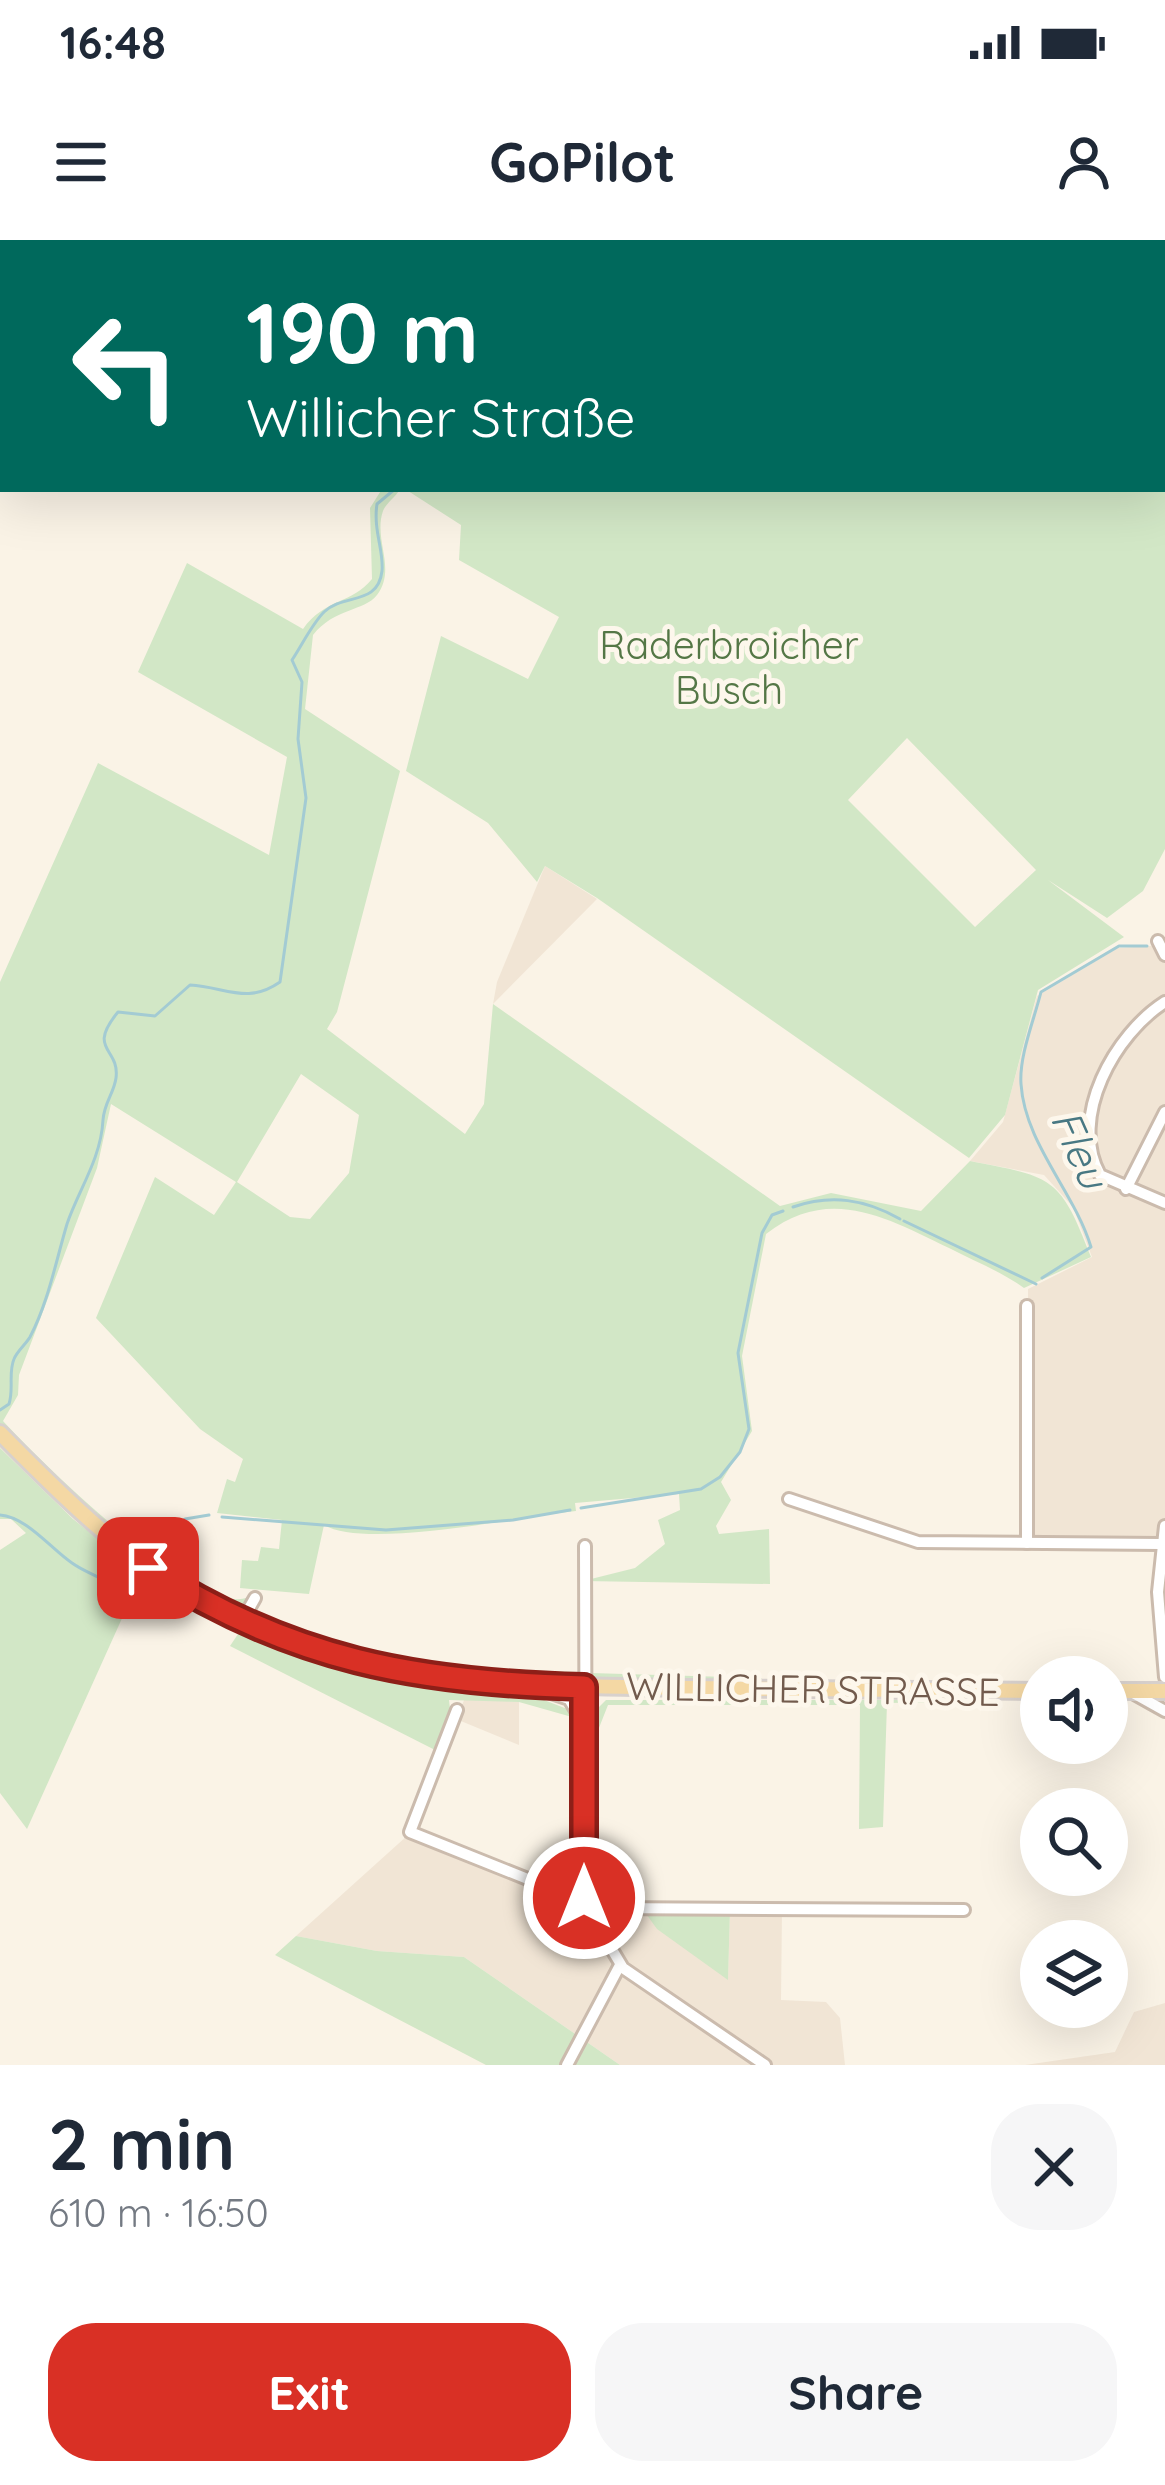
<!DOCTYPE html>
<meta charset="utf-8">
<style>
body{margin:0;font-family:Quicksand,sans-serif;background:#f6f6f7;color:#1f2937;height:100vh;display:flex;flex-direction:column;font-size:45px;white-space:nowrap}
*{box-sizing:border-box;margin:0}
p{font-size:39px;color:#747a83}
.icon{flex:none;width:66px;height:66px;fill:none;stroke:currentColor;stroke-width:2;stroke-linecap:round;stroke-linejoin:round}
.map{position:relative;height:1825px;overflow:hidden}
.side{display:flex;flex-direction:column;background:#fff;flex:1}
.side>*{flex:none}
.hud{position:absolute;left:0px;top:0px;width:1167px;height:252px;box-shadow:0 12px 48px #0002;background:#00695c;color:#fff;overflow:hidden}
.fabs{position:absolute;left:1020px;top:1416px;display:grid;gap:24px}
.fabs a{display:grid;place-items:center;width:108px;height:108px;border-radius:50%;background:#fff;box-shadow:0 12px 48px #0002;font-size:60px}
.pin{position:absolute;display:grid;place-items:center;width:102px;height:102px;color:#fff;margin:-51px;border-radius:24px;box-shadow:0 6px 18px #0006}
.me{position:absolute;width:132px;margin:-66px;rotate:0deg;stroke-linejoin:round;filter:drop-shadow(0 0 9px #0008)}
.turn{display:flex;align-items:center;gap:42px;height:252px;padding:0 48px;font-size:54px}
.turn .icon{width:156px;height:156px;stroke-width:2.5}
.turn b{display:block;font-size:84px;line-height:102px}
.round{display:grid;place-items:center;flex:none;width:126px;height:126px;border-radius:48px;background:#f6f6f7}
.summary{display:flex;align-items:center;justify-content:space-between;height:204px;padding:0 48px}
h1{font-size:72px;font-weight:800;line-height:90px}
.cta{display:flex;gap:24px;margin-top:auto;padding:24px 48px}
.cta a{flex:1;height:138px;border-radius:48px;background:#d93025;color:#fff;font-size:48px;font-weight:800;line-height:138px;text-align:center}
.cta a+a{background:#f6f6f7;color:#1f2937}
.status{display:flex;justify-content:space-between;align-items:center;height:84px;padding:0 60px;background:#fff;direction:ltr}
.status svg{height:33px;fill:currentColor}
header{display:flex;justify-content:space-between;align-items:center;height:156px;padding:0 48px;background:#fff;font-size:54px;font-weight:800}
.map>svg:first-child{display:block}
.residential{fill:#f1e5d5}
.green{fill:#d2e7c6;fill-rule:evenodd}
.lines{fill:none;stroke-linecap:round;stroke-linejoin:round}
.stream{stroke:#a3cbd3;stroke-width:3}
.minor-casing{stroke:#cbbbad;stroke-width:16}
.major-casing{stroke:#d8d1cd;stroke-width:20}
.minor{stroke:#fff;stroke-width:10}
.major{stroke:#f4d8a4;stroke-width:14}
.route-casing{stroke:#8d1f18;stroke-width:30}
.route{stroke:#d93025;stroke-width:21}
.labels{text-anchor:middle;stroke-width:10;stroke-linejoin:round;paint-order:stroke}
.park-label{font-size:39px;fill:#547746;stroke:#fdf7ec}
.street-label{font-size:39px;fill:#725b4d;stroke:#fdf7ec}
.water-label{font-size:42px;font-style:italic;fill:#487883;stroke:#fdf7ec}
</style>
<div class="status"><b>16:48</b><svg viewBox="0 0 49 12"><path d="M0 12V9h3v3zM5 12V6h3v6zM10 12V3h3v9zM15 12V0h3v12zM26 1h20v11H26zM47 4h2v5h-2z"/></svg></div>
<header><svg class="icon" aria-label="menu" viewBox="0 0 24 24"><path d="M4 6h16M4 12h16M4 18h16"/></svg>GoPilot<svg class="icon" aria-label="person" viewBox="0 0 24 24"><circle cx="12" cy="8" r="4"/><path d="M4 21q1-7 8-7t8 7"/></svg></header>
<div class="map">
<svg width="1165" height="1825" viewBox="0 0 1165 1825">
<rect width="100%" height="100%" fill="#faf3e6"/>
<!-- residential -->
<g class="residential">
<polygon points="545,626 597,659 493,764 497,742"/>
<polygon points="1165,705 1165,1302 1028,1301 1028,1049 1092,1017 1073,967 1044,935 970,921 1003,882 1037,756 1118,708"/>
<polygon points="465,1458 519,1462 519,1505 456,1479"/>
<polygon points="408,1595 585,1670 644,1671 728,1738 730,1671 782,1671 781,1760 826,1762 840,1778 845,1825 620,1825 464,1717 377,1711 296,1696"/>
<polygon points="1165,1763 1165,1825 1025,1825 1115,1812 1134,1772"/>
</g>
<!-- green -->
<g class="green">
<path d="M551,0H1165V609L1143,651L1107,678L1048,640L1124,697L1038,750L1005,875L969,918L597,658L545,626L537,642L488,583L406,531L441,396L528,439L559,377L459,320L461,285L405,249H1164V3ZM907,498L1036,630L975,687L848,560Z"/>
<path d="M382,249H400C396,257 386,263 383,271C373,300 397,328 377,355C365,371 334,368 313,395L305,469L400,531L337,772L327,789L465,894L484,864L493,764L780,966L831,953L921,971L970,921C1053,937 1060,936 1091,1017L1024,1048C1002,1032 974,1021 949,1008C885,977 829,945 766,994L742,1116L752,1191L721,1242L731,1260L716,1286L719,1294L769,1289L770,1344L583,1341L635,1328L665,1304L658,1280L680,1270L679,1254L575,1263L576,1271C523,1276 366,1310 324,1285L309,1354L240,1348L242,1320L258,1321L261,1307L279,1309L282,1280L217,1273L227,1239L235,1242L243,1219L200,1189L96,1078L155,937L214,975L236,942L111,864L97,928L19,1135L18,1155L3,1181C38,1219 200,1380 248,1357L249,1364L239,1375C150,1323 69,1263 0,1186V742L98,523L269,615L287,517L138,432L187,323L303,389C325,358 352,364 372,339L370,268ZM301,834L359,875L349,933L310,979L290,977L237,942Z"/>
<polygon points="0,1208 73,1279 142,1334 27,1589 0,1553 0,1310 26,1293 11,1279 0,1279"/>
<path d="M249,1374C369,1422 454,1429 581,1432L568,1440L474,1437L375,1424L250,1379Z"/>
<path d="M246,1389C325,1421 403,1444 489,1450C512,1451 553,1448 569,1466C538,1448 493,1452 458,1449C411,1445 273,1417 246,1389Z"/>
<polygon points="240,1391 361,1435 544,1460 575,1472 581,1509 579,1648 572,1477 519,1462 449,1460 451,1478 437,1511 230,1406"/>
<polygon points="590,1433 762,1438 762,1443 597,1439"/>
<polygon points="606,1460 946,1460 946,1462 887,1463 883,1587 859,1589 860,1465 608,1465 595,1498 590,1661 592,1474"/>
<polygon points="644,1671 730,1671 728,1740 657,1689"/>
<polygon points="296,1696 377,1711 464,1717 620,1825 486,1825 275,1715"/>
</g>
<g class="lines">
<!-- stream -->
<g class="stream">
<polyline points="372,3 372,0"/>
<path d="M793,967C831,954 865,959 900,979"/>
<polyline points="904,981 1036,1044"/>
<path d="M1042,1038L1091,1007C1074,951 1025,904 1021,844C1019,816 1034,780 1041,752L1119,706H1147"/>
<path d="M0,1170L9,1164C14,1149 8,1133 14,1119C17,1111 26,1104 30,1097C48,1063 56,1021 67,984C78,951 101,919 103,880C104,863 114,853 116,838C120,807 86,811 118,772L155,776L190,745C226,747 247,765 280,742L306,558L298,499L302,442L292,420C302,405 312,384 324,372C344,353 378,366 382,331C384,311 373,290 377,264L395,249"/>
<polyline points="581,1268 701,1249 720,1237 740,1212 749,1189 738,1113 762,993 772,975 783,971"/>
<path d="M0,1275C27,1277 52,1310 72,1323C86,1333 102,1337 116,1348L128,1335"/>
<polyline points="222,1277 386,1290 513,1280 570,1270"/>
<polyline points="150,1312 185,1279 209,1275"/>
</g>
<!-- minor casing -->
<g class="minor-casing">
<g id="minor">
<polyline points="1158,701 1165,715"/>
<path d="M1165,762C1115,794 1068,877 1100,935L1165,963"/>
<polyline points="1126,949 1165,872"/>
<polyline points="789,1259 918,1302 1161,1304"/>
<polyline points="1165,1286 1158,1352 1165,1437"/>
<polyline points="1027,1303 1027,1066"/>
<polyline points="585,1306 586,1666 623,1728 765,1825"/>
<polyline points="242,1381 255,1358"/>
<polyline points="536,1448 569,1459 581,1479"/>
<polyline points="1131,1452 1165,1471"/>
<polyline points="457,1470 410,1592 600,1668 964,1670"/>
<polyline points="567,1825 620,1725"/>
</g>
</g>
<!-- major casing -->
<g class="major-casing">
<g id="major">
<polyline points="112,3 114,0"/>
<polyline points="0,237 3,229"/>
<path d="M0,1193C60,1254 119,1313 194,1356C355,1447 508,1445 687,1448C805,1449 923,1450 1041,1451"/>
<polyline points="1107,1451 1165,1451"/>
</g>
</g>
<!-- minor -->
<use href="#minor" class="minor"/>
<!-- major -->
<use href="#major" class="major"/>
</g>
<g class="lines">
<!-- route casing -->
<g class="route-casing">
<path id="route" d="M148,1328C290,1420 418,1443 584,1447V1658"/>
</g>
<!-- route -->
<use href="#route" class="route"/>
</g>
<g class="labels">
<!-- park labels -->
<g class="park-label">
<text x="729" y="419">Raderbroicher<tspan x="729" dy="45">Busch</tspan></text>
</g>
<!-- street labels -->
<g class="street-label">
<text transform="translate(813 1449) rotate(1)" y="14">WILLICHER STRASSE</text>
</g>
<!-- water labels -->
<g class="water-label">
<text transform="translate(1080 909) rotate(66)" y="15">Fleu</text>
</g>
</g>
</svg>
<div class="fabs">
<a><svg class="icon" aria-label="sound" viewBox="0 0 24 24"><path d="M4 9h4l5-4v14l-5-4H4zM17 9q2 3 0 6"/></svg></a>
<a><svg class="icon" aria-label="search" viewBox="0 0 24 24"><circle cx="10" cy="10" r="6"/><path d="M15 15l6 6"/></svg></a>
<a><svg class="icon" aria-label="layers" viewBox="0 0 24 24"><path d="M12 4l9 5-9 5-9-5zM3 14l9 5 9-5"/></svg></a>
</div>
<div class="pin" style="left:148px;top:1328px;background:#d93025"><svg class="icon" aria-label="arrive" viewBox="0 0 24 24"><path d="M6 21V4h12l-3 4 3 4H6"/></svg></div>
<svg class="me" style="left:584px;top:1658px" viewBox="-20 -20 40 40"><circle r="17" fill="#d93025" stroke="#fff" stroke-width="3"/><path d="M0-11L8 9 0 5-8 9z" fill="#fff"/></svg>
<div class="hud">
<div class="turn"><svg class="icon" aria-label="left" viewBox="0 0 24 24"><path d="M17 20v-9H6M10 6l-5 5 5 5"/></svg><div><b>190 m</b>Willicher Straße</div></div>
</div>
</div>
<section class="side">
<div class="summary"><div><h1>2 min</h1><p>610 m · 16:50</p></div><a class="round"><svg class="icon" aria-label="close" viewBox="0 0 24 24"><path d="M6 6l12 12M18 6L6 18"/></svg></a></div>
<div class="cta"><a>Exit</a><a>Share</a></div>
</section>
